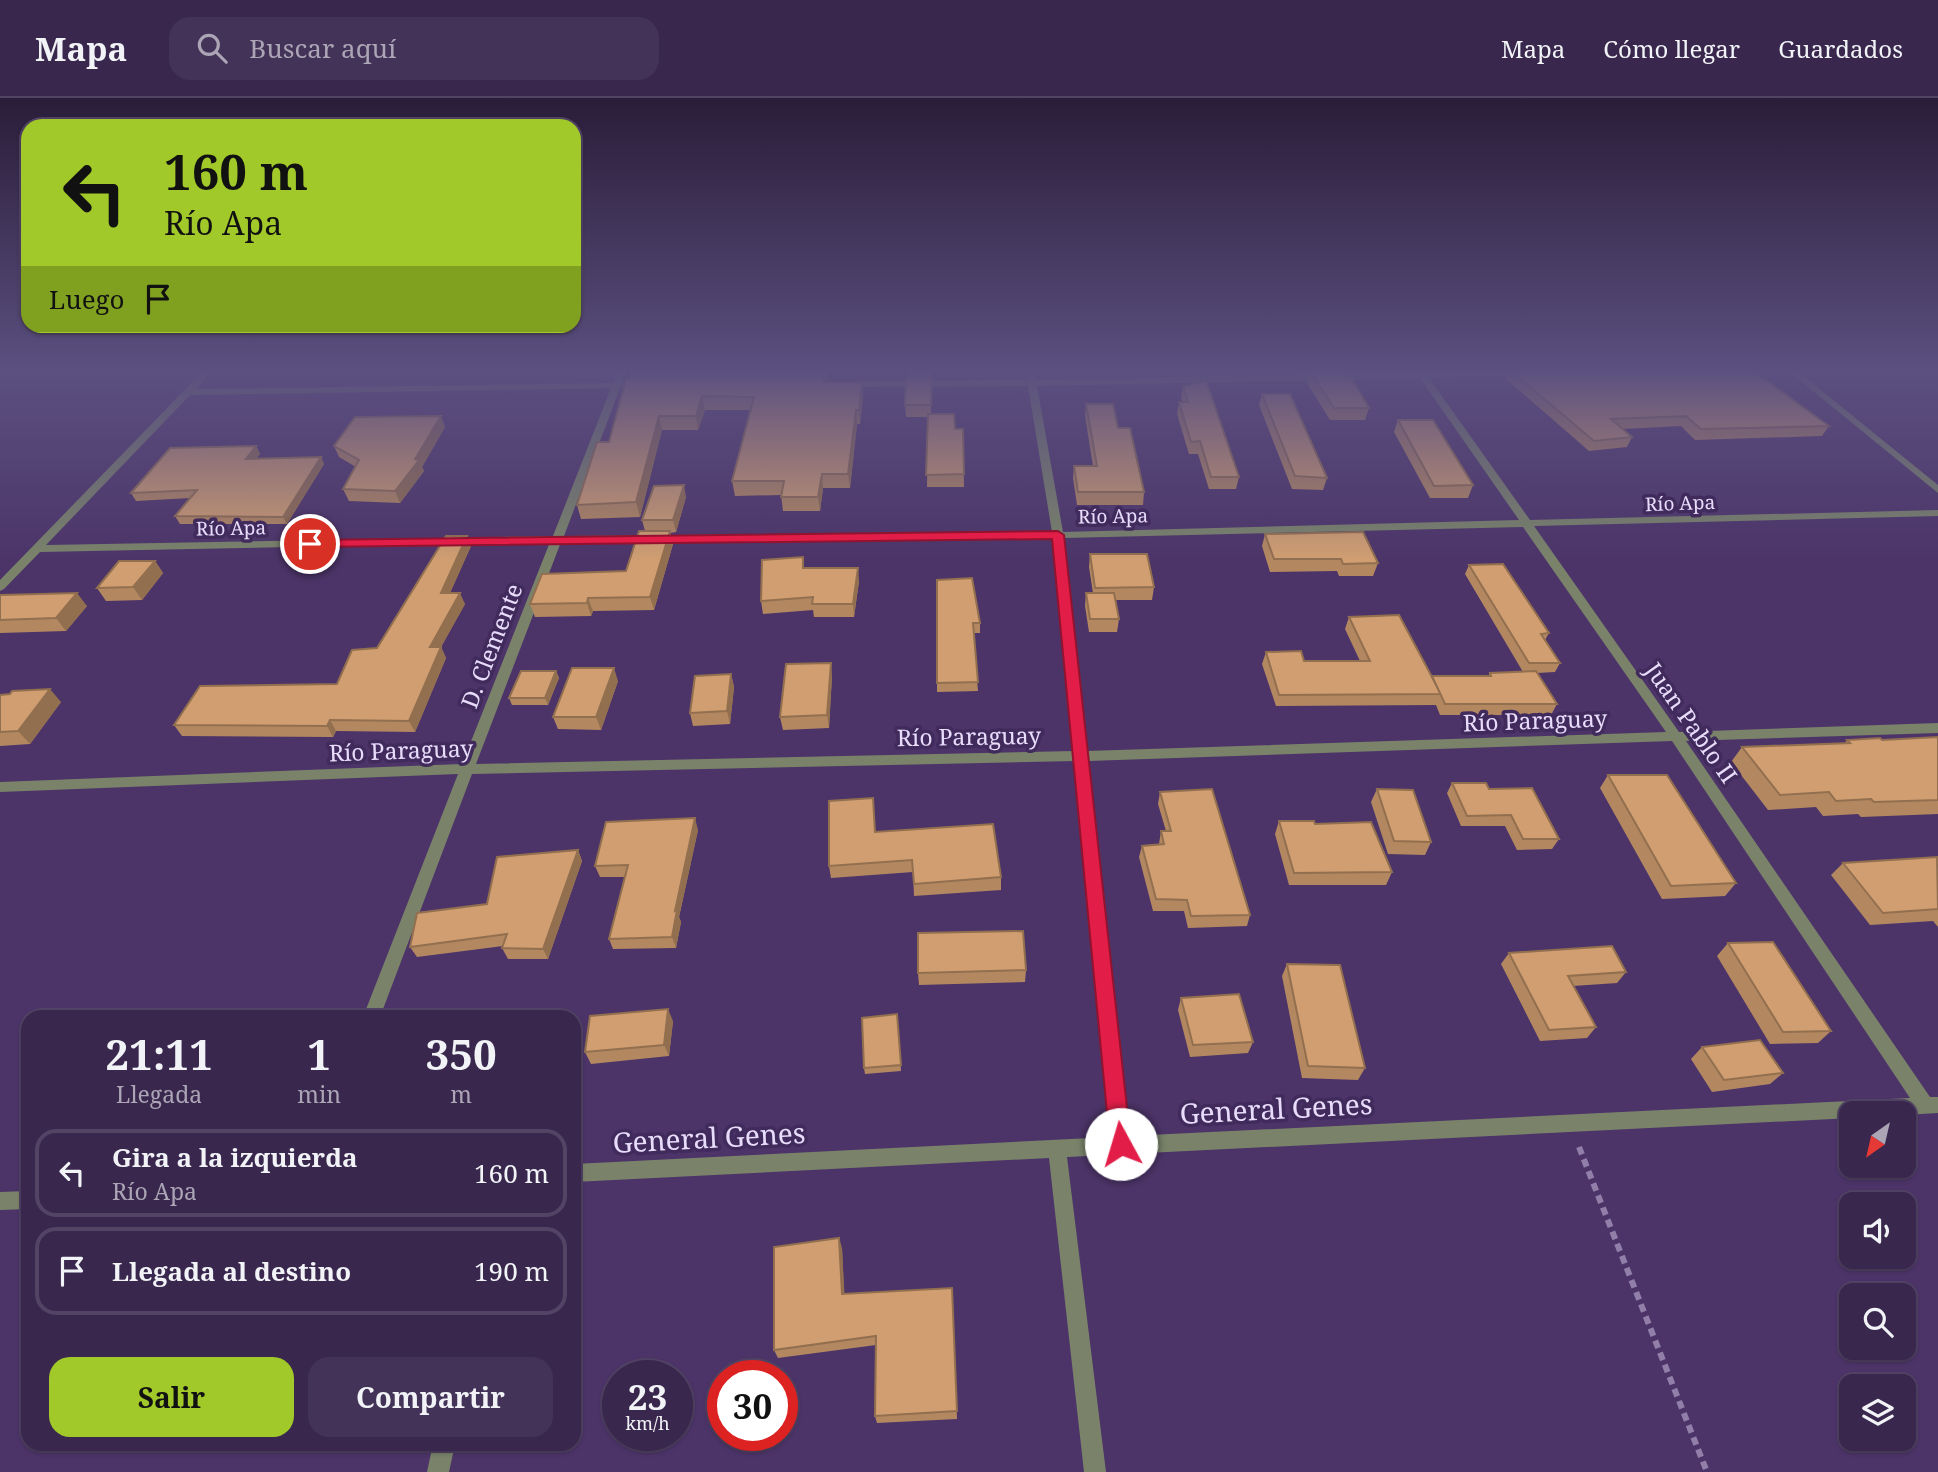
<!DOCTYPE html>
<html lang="es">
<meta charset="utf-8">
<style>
body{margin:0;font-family:"Noto Serif",serif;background:#443358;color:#f1f3f6;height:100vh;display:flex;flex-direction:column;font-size:26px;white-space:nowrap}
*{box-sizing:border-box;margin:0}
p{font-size:23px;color:#aba5b6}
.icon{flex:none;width:38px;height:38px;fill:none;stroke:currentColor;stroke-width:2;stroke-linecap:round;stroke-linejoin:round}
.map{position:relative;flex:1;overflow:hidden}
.drawer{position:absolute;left:21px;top:912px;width:560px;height:441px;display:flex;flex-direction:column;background:#39274e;border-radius:21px;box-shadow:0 2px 5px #0004,0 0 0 2px #534466}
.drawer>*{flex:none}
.guide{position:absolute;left:21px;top:21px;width:560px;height:214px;border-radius:21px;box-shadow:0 2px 5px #0004,0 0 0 2px #534466;background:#a1c929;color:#111;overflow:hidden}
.needle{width:46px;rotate:214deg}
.fabs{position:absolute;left:1839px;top:1003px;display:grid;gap:14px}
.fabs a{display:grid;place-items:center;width:77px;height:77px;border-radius:14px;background:#39274e;box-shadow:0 2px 5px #0004,0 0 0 2px #534466;font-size:35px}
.speed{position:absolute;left:602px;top:1262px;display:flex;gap:14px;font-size:35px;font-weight:700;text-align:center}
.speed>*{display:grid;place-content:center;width:91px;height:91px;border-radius:50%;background:#39274e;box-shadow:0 2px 5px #0004,0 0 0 2px #534466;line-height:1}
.speed small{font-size:18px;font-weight:400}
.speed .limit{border:10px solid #d22;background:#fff;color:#111}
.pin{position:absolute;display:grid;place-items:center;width:60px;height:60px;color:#fff;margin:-30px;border:4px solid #fff;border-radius:50%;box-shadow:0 2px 7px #0007}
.me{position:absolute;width:77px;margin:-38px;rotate:354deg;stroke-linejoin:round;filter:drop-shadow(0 0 5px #0008)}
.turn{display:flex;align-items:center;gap:24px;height:147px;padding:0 28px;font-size:32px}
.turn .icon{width:91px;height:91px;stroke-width:2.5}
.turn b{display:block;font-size:49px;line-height:60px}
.then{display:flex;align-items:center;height:66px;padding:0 28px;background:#0003;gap:14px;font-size:26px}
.eta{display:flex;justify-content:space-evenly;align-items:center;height:119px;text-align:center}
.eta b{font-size:42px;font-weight:700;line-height:49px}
.button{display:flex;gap:14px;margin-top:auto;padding:14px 28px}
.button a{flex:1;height:80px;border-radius:21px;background:#a1c929;color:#111;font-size:28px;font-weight:700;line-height:80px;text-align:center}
.button a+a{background:#443358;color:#f1f3f6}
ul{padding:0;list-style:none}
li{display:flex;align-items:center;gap:21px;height:88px;margin:0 14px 10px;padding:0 14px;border:4px solid #534466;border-radius:21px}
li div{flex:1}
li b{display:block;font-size:26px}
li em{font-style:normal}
header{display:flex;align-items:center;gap:42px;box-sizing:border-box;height:98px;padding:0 35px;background:#39274e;border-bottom:2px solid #534466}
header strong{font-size:33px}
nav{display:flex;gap:38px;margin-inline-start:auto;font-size:24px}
.search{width:490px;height:63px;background:#443358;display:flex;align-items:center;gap:18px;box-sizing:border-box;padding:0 24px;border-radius:21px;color:#aba5b6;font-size:26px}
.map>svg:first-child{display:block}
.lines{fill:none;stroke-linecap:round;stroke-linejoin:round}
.path{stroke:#917ea9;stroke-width:6;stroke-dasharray:8 5;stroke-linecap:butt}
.street{fill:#7a836a;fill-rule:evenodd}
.wall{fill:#b38861}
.shaded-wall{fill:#926f4f}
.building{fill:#d09e71;stroke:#926f4f;stroke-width:2}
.route{fill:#e11d48;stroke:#92132f;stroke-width:2}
.labels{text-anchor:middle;stroke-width:7;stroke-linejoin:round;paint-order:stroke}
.far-street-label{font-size:19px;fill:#e8dcfb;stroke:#412a5c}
.street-label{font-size:23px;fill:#e8dcfb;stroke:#412a5c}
.near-street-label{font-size:28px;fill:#e8dcfb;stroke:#412a5c}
</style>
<header>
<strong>Mapa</strong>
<div class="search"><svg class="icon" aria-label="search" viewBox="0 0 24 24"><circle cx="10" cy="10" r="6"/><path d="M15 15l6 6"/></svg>Buscar aquí</div>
<nav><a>Mapa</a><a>Cómo llegar</a><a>Guardados</a></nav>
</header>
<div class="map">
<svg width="1938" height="1374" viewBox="0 0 1938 1374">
<rect width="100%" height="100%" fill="#4c3468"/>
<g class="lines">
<!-- path -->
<polyline class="path" points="1579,1049 1707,1374"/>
<!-- street -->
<g class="street">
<path d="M205,271H214L196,291L613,285L619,271H627L622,285L642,284L647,287L642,290H620L564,438L1052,434L1028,288L844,289L839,286L844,283L1027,282L1026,271H1034L1036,282L1417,274L1418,271H1423L1425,274L1523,272L1528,275L1526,277L1429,280L1530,422L1938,412V418L1534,428L1679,634L1938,625V635L1686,643L1930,999H1938V1015L1904,1017V1015H1852V1020L1067,1059L1106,1374H1084L1049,1060L574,1084V1066L1111,1039L1075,663L472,676L380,919H363L458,676L0,694V684L462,666L550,444L40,454L4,491L0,493V482ZM1420,280L1519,422L1063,434L1037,288ZM611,290L553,438L46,447L190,297ZM1523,429L1666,634L1087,653L1064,440ZM1053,440L1074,653L476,666L561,444ZM1672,643L1910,1000L1129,1038L1088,663Z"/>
<polygon points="1786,271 1795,271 1938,387 1938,395"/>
<polygon points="28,1093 28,1111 0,1112 0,1094"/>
<polygon points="433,1346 455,1346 449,1374 427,1374"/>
</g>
</g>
<!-- wall -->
<g class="wall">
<polygon points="830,271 827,282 824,282 824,284 862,284 863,298 860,326 857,326 850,390 823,390 820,413 783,413 781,397 735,398 732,383 750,312 705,312 698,332 662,332 640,419 581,421 577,407 609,344 631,281 629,273"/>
<polygon points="907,271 932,271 931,316 955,331 963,331 964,389 927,389 928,319 906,319 905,307 907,280"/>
<polygon points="1298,271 1338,271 1338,273 1369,310 1365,322 1330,322 1307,285 1310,274 1300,274"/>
<polygon points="1508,271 1829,328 1822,338 1695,342 1681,328 1623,331 1632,339 1627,349 1589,353 1505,280"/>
<polygon points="1183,289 1239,379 1236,391 1209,391 1198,356 1189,356 1177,316 1179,304 1183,304 1181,300"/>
<polygon points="1262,296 1327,380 1323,392 1292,391 1259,307"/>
<polygon points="1086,306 1118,330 1144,394 1143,407 1077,407 1073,380 1074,368 1093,368 1085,318"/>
<polygon points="1398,322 1473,387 1468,400 1430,400 1394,334"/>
<polygon points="445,329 422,369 424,373 400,405 349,403 343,391 356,369 339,359 334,348"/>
<polygon points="256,348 260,356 256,361 321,359 324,366 287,426 180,426 175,418 190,400 136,403 131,395"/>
<polygon points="686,399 676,434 670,435 673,446 654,512 593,513 591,518 535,519 530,506 626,473 645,433 642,422"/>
<polygon points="1265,436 1378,465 1373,478 1339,478 1337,473 1270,474 1262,448"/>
<polygon points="471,448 450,495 465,506 441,549 446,560 415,634 336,633 333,639 182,638 174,627 337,586 377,550"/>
<polygon points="1090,456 1154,489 1152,502 1116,502 1119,521 1117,534 1089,534 1085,508 1086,495 1093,495 1089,469"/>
<polygon points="803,459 804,470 859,483 854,519 814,519 813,512 763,516 761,503"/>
<polygon points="155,463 163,475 142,502 106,503 97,490"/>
<polygon points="1469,467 1549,535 1545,542 1560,565 1555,574 1537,575 1557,606 1551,617 1440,617 1436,607 1276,608 1262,566 1266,554 1304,563 1360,563 1345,531 1349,519 1432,579 1488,578 1490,575 1523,574 1465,476"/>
<polygon points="937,482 980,525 980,535 973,535 978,593 937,594"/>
<polygon points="0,497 87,508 66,533 0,535"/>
<polygon points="556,573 559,580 548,607 512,607 509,600"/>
<polygon points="731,576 734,589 730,626 693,628 690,615"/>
<polygon points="832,578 829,630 783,632 780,619"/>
<polygon points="618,583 601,632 558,631 553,619"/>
<polygon points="0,597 61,604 30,646 0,648"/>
<polygon points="1938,639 1938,716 1861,719 1858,716 1823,718 1816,709 1768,712 1731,664 1742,649 1845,645 1847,642 1882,642"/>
<polygon points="1608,677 1736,785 1725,798 1662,801 1600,690"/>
<polygon points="1452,685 1489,691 1559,741 1552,751 1517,752 1505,728 1461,728 1447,695"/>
<polygon points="1377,691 1431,744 1425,757 1388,756 1371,704"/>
<polygon points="1160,694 1250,817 1247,828 1188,830 1184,813 1153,813 1139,759 1142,748 1159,746 1161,733 1166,733 1158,706"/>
<polygon points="873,700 875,734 1001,779 1001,792 914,798 913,774 831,780 829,768"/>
<polygon points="1279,723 1315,726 1392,774 1386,787 1289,787 1275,736"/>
<polygon points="698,732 679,819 681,824 676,850 613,851 609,841 625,779 600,779 595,768"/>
<polygon points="578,752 582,763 548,861 508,861 502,850 503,848 417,859 410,849 487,806"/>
<polygon points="1938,760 1938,829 1933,823 1870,827 1831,777 1843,765"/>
<polygon points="1728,845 1831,933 1818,945 1770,946 1717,858"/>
<polygon points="1509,855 1626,874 1617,885 1573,888 1596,929 1587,940 1540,943 1501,866"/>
<polygon points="1287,866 1365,970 1358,982 1302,980 1282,878"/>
<polygon points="1026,872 1025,884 919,887 918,875"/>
<polygon points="1181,900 1253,944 1248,955 1190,959 1178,912"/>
<polygon points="897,916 901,973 865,976 864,970"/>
<polygon points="673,923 669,958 591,966 585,954"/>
<polygon points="1702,949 1783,975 1770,986 1712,994 1691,961"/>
<polygon points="842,1150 844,1196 952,1190 957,1321 877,1325 875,1318 876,1247 778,1260 774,1252"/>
</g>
<!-- shaded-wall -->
<g class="shaded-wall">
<polygon points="826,271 830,271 827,282"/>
<polygon points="862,284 863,298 860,326 859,312"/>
<polygon points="702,298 705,312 698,332 696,318"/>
<polygon points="856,312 857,326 850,390 848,376"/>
<polygon points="441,318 445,329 422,369 424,373 400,405 395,393 415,361"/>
<polygon points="659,318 662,332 640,419 636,404"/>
<polygon points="256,348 260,356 250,369 246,361"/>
<polygon points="321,359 324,366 287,426 283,419"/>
<polygon points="822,376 823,390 820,413 818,399"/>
<polygon points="684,387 686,399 676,434 673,422"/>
<polygon points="670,433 673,446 654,512 650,499"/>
<polygon points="467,438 471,448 445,506 441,495"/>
<polygon points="155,463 163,475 142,502 133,489"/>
<polygon points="858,470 859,483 854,519 853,506"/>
<polygon points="77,495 87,508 66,533 56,520"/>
<polygon points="460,495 465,506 441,549 446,560 415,634 409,623 430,549"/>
<polygon points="588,500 593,513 591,518 587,505"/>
<polygon points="831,565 832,578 829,630 827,617"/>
<polygon points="614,570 618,583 601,632 596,619"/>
<polygon points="556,573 559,580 548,607 545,600"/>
<polygon points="731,576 734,589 730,626 727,613"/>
<polygon points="50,591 61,604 30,646 18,633"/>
<polygon points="330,622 336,633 333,639 327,628"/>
<polygon points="695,720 698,732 679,819 681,824 676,850 672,839 675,813"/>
<polygon points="578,752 582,763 548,861 543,851"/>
<polygon points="668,911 673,923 669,958 664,947"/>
<polygon points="839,1140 842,1150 845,1205 842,1196"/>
</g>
<!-- building -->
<g class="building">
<polygon points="630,271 826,271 629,273"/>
<polygon points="1509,271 1751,271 1829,328 1701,331 1686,318 1611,321 1632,339 1594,343"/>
<polygon points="1347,272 1369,310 1334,310 1310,273"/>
<polygon points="824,279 823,284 862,284 859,312 856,312 848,376 822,376 818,399 781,399 784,383 732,383 754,299 702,298 696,318 659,318 636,404 577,407 597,344 609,344 626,281"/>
<polygon points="906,280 932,280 931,307 905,307"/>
<polygon points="1206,282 1239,379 1211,379 1200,343 1191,344 1179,304 1188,304 1183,289"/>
<polygon points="1262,296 1290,296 1327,380 1295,378"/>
<polygon points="1086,306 1113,306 1118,330 1130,330 1144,394 1078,394 1074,368 1097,368"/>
<polygon points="928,316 954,316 955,331 963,331 964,376 926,377"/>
<polygon points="441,318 415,361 419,362 395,393 343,391 359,362 334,348 355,319"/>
<polygon points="1398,322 1433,322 1473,387 1434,388"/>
<polygon points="256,348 246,361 321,359 283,419 175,418 197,392 131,395 170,350"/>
<polygon points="684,387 673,422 642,422 654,388"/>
<polygon points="639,433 670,433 650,499 588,500 587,505 530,506 542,476 626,473"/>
<polygon points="1363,434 1378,465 1343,466 1341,461 1274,461 1265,436"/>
<polygon points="446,438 467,438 441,495 460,495 430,549 441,549 409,623 330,622 327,628 174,627 200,588 337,586 352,552 377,550"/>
<polygon points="1090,456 1147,456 1154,489 1095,490"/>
<polygon points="803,459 803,470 858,470 853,506 812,506 813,499 761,503 762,462"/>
<polygon points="119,463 155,463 133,489 97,490"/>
<polygon points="1503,466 1549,535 1541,536 1560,565 1529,565 1469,467"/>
<polygon points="972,480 980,525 973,525 978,584 937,585 937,482"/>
<polygon points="77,495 56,520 0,522 0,497"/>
<polygon points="1086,495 1114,495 1119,521 1090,521"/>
<polygon points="1399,517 1441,596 1279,597 1266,554 1301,553 1304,563 1370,563 1349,519"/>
<polygon points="831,565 827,617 780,619 786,566"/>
<polygon points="572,570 614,570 596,619 553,619"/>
<polygon points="521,573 556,573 545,600 509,600"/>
<polygon points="1536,573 1557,606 1445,606 1432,578 1491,578 1490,575"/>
<polygon points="731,576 727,613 690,615 695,578"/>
<polygon points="50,591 18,633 0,634 0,597 10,596 12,593"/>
<polygon points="1938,639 1938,702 1874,704 1871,701 1836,703 1829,694 1780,697 1742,649 1850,645 1847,642 1880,640 1882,642"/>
<polygon points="1608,677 1667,677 1736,785 1671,788"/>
<polygon points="1452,685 1486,685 1489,691 1532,690 1559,741 1523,741 1511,717 1467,718"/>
<polygon points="1212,691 1250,817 1191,818 1187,802 1156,801 1142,748 1164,746 1161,733 1171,733 1160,694"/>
<polygon points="1377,691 1413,692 1431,744 1394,743"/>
<polygon points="873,700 875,734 993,726 1001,779 914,786 912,762 829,768 829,703"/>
<polygon points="695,720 675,813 677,812 672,839 609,841 628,767 595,768 606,724"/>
<polygon points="1279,723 1314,723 1315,726 1371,724 1392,774 1294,775"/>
<polygon points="578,752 543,851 502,850 507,836 410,849 417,815 487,806 497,759"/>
<polygon points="1937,759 1938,811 1883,815 1843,765"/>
<polygon points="1023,833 1026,872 918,875 918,835"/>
<polygon points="1773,844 1831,933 1783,934 1728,845"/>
<polygon points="1612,848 1626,874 1568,878 1596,929 1549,932 1509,855"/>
<polygon points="1287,866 1340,867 1365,970 1308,968"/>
<polygon points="1239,896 1253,944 1193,947 1181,900"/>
<polygon points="668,911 664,947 585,954 590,918"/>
<polygon points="897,916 901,967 864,970 862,920"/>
<polygon points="1760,942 1783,975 1724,982 1702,949"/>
<polygon points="839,1140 842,1196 952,1190 957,1313 875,1318 876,1238 774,1252 774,1149"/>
</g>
<!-- sky -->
<linearGradient id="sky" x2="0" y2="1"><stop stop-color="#2a1d39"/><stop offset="0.59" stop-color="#5b5080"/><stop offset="1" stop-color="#5b5080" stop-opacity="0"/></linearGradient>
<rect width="1938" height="463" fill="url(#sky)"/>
<!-- route -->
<polygon class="route" points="1058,433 1064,437 1131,1046 1128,1053 1121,1056 1113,1053 1110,1046 1052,441 310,449 304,446 310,442"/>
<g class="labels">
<!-- far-street labels -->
<g class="far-street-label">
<text transform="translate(1680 405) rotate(-2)" y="7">Río Apa</text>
<text transform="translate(1113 418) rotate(-1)" y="7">Río Apa</text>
<text transform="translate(231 430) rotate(-1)" y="7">Río Apa</text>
</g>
<!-- street labels -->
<g class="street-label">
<text transform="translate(492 548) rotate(-69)" y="8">D. Clemente</text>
<text transform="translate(1535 623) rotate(-2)" y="8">Río Paraguay</text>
<text transform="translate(1691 625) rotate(55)" y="8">Juan Pablo II</text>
<text transform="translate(969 639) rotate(-1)" y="8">Río Paraguay</text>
<text transform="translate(401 653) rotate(-2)" y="8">Río Paraguay</text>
</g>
<!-- near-street labels -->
<g class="near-street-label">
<text transform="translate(1276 1011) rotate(-3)" y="10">General Genes</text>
<text transform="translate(709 1040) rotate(-3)" y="10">General Genes</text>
</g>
</g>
</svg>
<div class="fabs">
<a><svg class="needle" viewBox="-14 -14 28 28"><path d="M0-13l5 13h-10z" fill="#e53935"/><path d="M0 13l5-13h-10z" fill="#aba5b6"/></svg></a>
<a><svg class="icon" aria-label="sound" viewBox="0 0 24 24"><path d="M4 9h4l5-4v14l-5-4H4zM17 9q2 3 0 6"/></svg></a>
<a><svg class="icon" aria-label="search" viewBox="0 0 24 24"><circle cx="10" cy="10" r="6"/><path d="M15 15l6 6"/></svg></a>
<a><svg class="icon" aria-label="layers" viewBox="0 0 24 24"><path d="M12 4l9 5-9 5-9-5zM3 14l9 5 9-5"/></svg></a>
</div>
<div class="speed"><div>23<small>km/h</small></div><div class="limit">30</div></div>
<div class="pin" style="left:310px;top:446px;background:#d93025"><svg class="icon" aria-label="arrive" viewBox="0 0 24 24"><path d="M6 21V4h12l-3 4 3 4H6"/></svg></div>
<svg class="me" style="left:1121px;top:1046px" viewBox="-20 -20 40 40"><circle r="19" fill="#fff"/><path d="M0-13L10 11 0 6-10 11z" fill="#e11d48"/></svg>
<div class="guide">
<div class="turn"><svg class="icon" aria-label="left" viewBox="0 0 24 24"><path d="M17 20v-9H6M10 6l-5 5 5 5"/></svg><div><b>160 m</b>Río Apa</div></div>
<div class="then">Luego<svg class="icon" aria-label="arrive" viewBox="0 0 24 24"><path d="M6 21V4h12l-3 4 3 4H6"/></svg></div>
</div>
<section class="drawer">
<div class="eta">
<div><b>21:11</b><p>Llegada</p></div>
<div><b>1</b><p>min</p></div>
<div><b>350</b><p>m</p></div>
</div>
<ul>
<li><svg class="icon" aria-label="left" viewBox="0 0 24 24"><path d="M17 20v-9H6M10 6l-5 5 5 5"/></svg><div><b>Gira a la izquierda</b><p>Río Apa</p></div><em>160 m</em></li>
<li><svg class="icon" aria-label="arrive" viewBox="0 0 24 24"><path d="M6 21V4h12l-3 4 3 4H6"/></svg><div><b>Llegada al destino</b></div><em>190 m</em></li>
</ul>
<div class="button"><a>Salir</a><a>Compartir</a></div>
</section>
</div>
